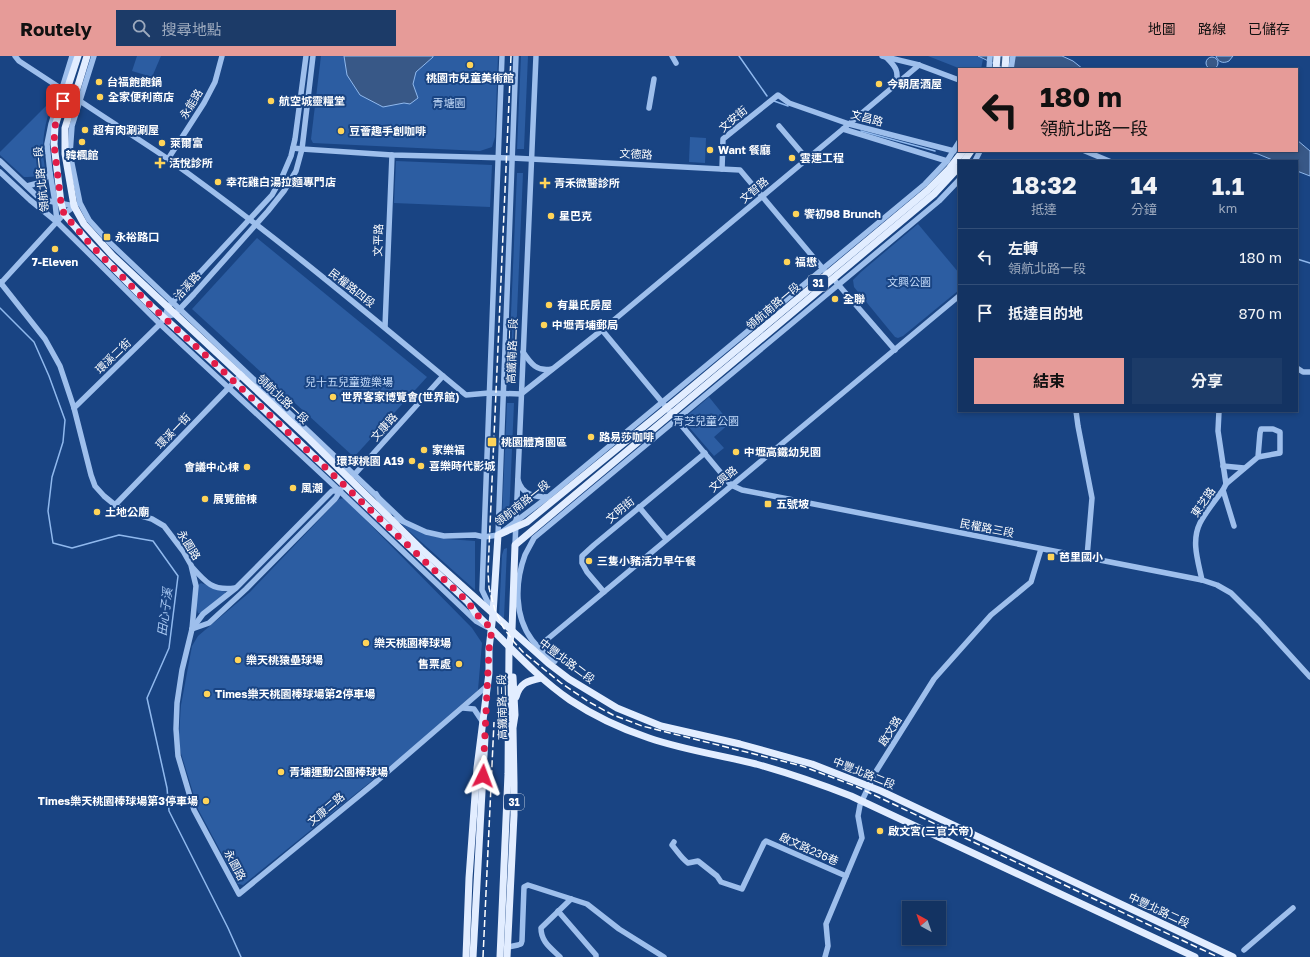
<!DOCTYPE html>
<html lang="zh-TW">
<meta charset="utf-8">
<style>
body{margin:0;font-family:"Golos Text","Noto Sans TC",sans-serif;background:#1c3b68;color:#f1f3f6;height:100vh;display:flex;flex-direction:column;font-size:15px;white-space:nowrap}
*{box-sizing:border-box;margin:0}
p{font-size:13px;color:#9daabe}
.icon{flex:none;width:22px;height:22px;fill:none;stroke:currentColor;stroke-width:2;stroke-linecap:round;stroke-linejoin:round}
.map{position:relative;flex:1;overflow:hidden}
.sheet{position:absolute;left:958px;top:104px;width:340px;height:252px;display:flex;flex-direction:column;background:#133362;border-radius:0px;box-shadow:0 2px 6px #0003,0 0 0 1px #324e77}
.sheet>*{flex:none}
.hud{position:absolute;left:958px;top:12px;width:340px;height:84px;border-radius:0px;box-shadow:0 2px 6px #0003,0 0 0 1px #324e77;background:#e69b98;color:#111;overflow:hidden}
.needle{width:26px;rotate:320deg}
.fabs{position:absolute;left:902px;top:845px;display:grid;gap:8px}
.fabs a{display:grid;place-items:center;width:44px;height:44px;border-radius:0px;background:#133362;box-shadow:0 2px 6px #0003,0 0 0 1px #324e77;font-size:20px}
.pin{position:absolute;display:grid;place-items:center;width:34px;height:34px;color:#fff;margin:-17px;border-radius:8px;box-shadow:0 2px 6px #0006}
.me{position:absolute;width:44px;margin:-22px;rotate:3deg;stroke-linejoin:round;filter:drop-shadow(0 0 3px #0008)}
.turn{display:flex;align-items:center;gap:14px;height:84px;padding:0 16px;font-size:18px}
.turn .icon{width:52px;height:52px;stroke-width:2.5}
.turn b{display:block;font-size:28px;line-height:34px}
.eta{display:flex;justify-content:space-evenly;align-items:center;height:68px;text-align:center}
.eta b{font-size:24px;font-weight:700;line-height:28px}
.primary-button{display:flex;gap:8px;margin-top:auto;padding:8px 16px}
.primary-button a{flex:1;height:46px;border-radius:0px;background:#e69b98;color:#111;font-size:16px;font-weight:700;line-height:46px;text-align:center}
.primary-button a+a{background:#1c3b68;color:#f1f3f6}
ul{padding:0;list-style:none}
li{display:flex;align-items:center;gap:12px;height:56px;padding:0 16px;border-top:1px solid #324e77}
li div{flex:1}
li b{display:block;font-size:15px}
li em{font-style:normal}
header{display:flex;align-items:center;gap:24px;box-sizing:border-box;height:56px;padding:0 20px;background:#e69b98;color:#111}
header strong{font-size:19px}
nav{display:flex;gap:22px;margin-inline-start:auto;font-size:14px}
.search{width:280px;height:36px;background:#1c3b68;display:flex;align-items:center;gap:10px;box-sizing:border-box;padding:0 14px;border-radius:0px;color:#9daabe;font-size:15px}
.map>svg:first-child{display:block}
.green{fill:#2c5da2}
.water{fill:#385887;stroke:#90b9ee}
.lines{fill:none;stroke-linecap:round;stroke-linejoin:round}
.stream{stroke:#90b9ee;stroke-width:1.5}
.minor{stroke:#9ebfec;stroke-width:5.5}
.major{stroke:#e2edff;stroke-width:7}
.rail{stroke:#fff;stroke-width:1.5;stroke-dasharray:7 3;stroke-linecap:butt}
.route{stroke:#e11d48;stroke-width:7;stroke-dasharray:0 12.6}
.poi-dot{fill:#ffd459;stroke:#194483;stroke-width:1.5}
.labels{text-anchor:middle;stroke-width:4;stroke-linejoin:round;paint-order:stroke}
.shield{fill:#194483;stroke:#bac7da;stroke-width:1}
.shield-label{font-size:10px;font-weight:bold;fill:#fff}
.poi-label{font-size:11px;font-weight:bold;fill:#fff;stroke:#194483;text-anchor:start}
.park-label{font-size:11px;fill:#c3daf9;stroke:#194483}
.street-label{font-size:11px;fill:#fff;stroke:#194483}
.water-label{font-size:12px;font-style:italic;fill:#a9c9f3;stroke:#194483}
</style>
<header>
<strong>Routely</strong>
<div class="search"><svg class="icon" aria-label="search" viewBox="0 0 24 24"><circle cx="10" cy="10" r="6"/><path d="M15 15l6 6"/></svg>搜尋地點</div>
<nav><a>地圖</a><a>路線</a><a>已儲存</a></nav>
</header>
<div class="map">
<svg width="1310" height="901" viewBox="0 0 1310 901">
<rect width="100%" height="100%" fill="#194483"/>
<!-- green -->
<g class="green">
<polygon points="137,0 161,0 152,21 132,15"/>
<polygon points="321,0 498,0 495,81 492,91 480,95 313,87 311,83"/>
<polygon points="521,0 528,0 524,93 517,93"/>
<polygon points="928,0 977,0 983,3 981,13 961,13"/>
<path d="M53,43C45,67 40,87 45,112C39,121 35,121 24,121L0,99V96Z"/>
<polygon points="690,81 706,82 705,107 689,106"/>
<polygon points="396,105 492,109 490,151 394,147"/>
<polygon points="517,117 523,117 514,327 508,329"/>
<polygon points="918,168 959,217 959,234 903,280 898,282 895,281 854,231 853,224 861,216"/>
<polygon points="257,182 427,321 354,401 192,253"/>
<polygon points="709,341 730,367 714,381 724,392 714,400 688,370 686,364 688,359"/>
<polygon points="507,347 514,347 509,461 502,462"/>
<polygon points="344,442 472,572 482,587 478,634 400,702 243,829 238,828 198,753 180,694 179,679 181,649 192,590 198,580 250,536 339,443"/>
<polygon points="400,467 427,479 447,483 475,485 475,534"/>
<polygon points="507,492 504,562 499,560 502,499 504,493"/>
<path d="M201,527L225,536V540L202,558L198,557C195,549 196,537 198,529Z"/>
</g>
<!-- water -->
<g class="water">
<polygon points="344,0 433,0 433,1 416,16 413,28 418,42 410,48 404,47 383,51 360,39 347,19"/>
<polygon points="978,0 1062,0 1073,5 1083,13 1005,13"/>
<path d="M1216,0H1233L1229,5C1223,8 1218,6 1216,0Z"/>
<circle cx="1212" cy="7" r="6"/>
<polygon points="1297,84 1310,95 1310,120 1297,115 1297,105 1275,105 1258,98 1246,95 1297,95"/>
</g>
<g class="lines">
<!-- stream -->
<g class="stream">
<polyline points="739,0 767,40"/>
<polyline points="774,45 788,50"/>
<polyline points="861,75 935,95"/>
<polyline points="1297,203 1310,207"/>
<polyline points="0,252 34,286 49,320 65,364 63,386 52,421 48,455 53,487 72,492 119,479 153,485 178,520 169,592 147,642 167,732 169,755 228,872 241,901"/>
</g>
<!-- minor -->
<g class="minor">
<path d="M15,0L19,5L74,41C105,62 137,82 168,103C271,176 368,258 466,339L489,337L521,338L602,274L843,73L919,9"/>
<polyline points="72,0 51,68 47,88 50,117 55,146 57,166 160,268 328,424 476,565 487,571"/>
<polyline points="94,0 72,70 70,98 80,147 89,164 109,186 403,465"/>
<polyline points="672,0 676,7"/>
<polyline points="882,0 919,9 959,24"/>
<path d="M886,1C896,11 899,15 896,28"/>
<polyline points="989,13 990,0"/>
<polyline points="1011,13 1013,0"/>
<polyline points="649,52 654,23"/>
<polyline points="779,70 807,103"/>
<polyline points="843,73 947,105"/>
<polyline points="293,92 302,93 392,99 512,102 740,114 824,214"/>
<polyline points="1085,95 1109,105"/>
<polyline points="168,103 204,47 215,26 222,0"/>
<polyline points="0,105 37,140 49,145 74,150"/>
<polyline points="975,105 980,95"/>
<polyline points="722,113 723,83 778,39 789,47 849,68 954,95"/>
<polyline points="0,116 30,144 57,166"/>
<polyline points="27,130 42,126 50,117"/>
<polyline points="0,226 45,283 60,310 74,352 91,419 95,430 104,440 115,449 124,455 152,463 164,470 183,495 191,509 196,530 192,573 182,614 177,647 176,673 178,700 194,754 239,838 377,725 487,630"/>
<polyline points="836,226 895,294"/>
<polyline points="0,228 64,158 76,149"/>
<polyline points="165,261 175,258 194,238 268,155 284,135 296,115 302,93 313,0"/>
<polyline points="385,271 392,99"/>
<polyline points="602,274 731,429 742,434 1202,524 1217,529 1231,537 1259,565 1310,621"/>
<path d="M523,296C531,308 537,316 552,313"/>
<polyline points="1297,312 1303,316 1310,316"/>
<polyline points="74,352 160,268 165,261 168,251 272,139 282,121 291,100 295,83 306,0"/>
<polyline points="1076,355 1078,370 1092,442 1087,501"/>
<polyline points="1223,410 1244,412"/>
<polyline points="354,419 443,320"/>
<path d="M518,424C522,439 535,441 548,441"/>
<polyline points="1226,428 1258,401 1280,397 1280,376 1273,373 1261,373 1260,377 1258,401"/>
<polyline points="1223,434 1234,470"/>
<polyline points="376,438 391,463 400,464 426,476 444,480 475,479 484,481 498,479 548,441 925,128 947,105 959,86"/>
<polyline points="115,449 243,317"/>
<polyline points="639,451 666,483"/>
<polyline points="498,479 516,0"/>
<polyline points="515,489 536,0"/>
<path d="M192,511C206,527 213,535 235,532"/>
<path d="M1202,524C1198,505 1191,485 1200,467C1205,457 1216,443 1223,434L1226,428L1218,375L1219,355"/>
<polyline points="604,536 587,516 582,507 582,500 594,489 705,397"/>
<polyline points="492,555 482,534 502,0"/>
<path d="M192,573L209,567L246,533L335,443C338,440 338,436 341,433"/>
<polyline points="192,573 203,558 236,532 330,437 332,435 339,435"/>
<polyline points="538,591 959,240"/>
<path d="M555,605C547,599 538,592 532,584C514,560 515,526 525,499C528,493 531,488 534,482L939,145L959,124"/>
<polyline points="463,652 474,653 482,665"/>
<path d="M674,786L672,789C678,796 681,802 688,807L698,805L717,820L721,826L742,833L764,787L766,785L846,820"/>
<polyline points="558,855 596,899 596,901"/>
<polyline points="508,891 518,889 521,888 522,885 524,831 528,829 587,848 619,873 664,901"/>
<polyline points="1244,894 1293,852"/>
<path d="M560,901C551,892 541,886 541,872L571,843"/>
<polyline points="825,901 828,890 826,868 862,782 858,760 860,749 875,717 934,623 991,559 1031,526 1041,493"/>
</g>
<!-- major -->
<g class="major">
<path d="M78,0L55,70L54,88L61,147L64,158L91,189L149,248L235,326L468,546L476,558C507,587 535,620 570,644C594,660 622,673 649,682C684,694 720,699 756,708C788,717 820,728 851,740L1195,901"/>
<polyline points="87,0 65,72 65,98 74,150 84,168 113,200 309,383 421,493 548,607 569,623 617,652 661,670 740,688 812,708 881,735 1233,901"/>
<polyline points="996,13 997,0"/>
<polyline points="1005,13 1006,0"/>
<polyline points="964,105 971,95"/>
<path d="M516,641C520,627 527,625 541,622"/>
<polyline points="466,901 469,822 477,712 489,617 489,593 493,558 498,479 527,466 674,346 928,134 949,113 963,95"/>
<polyline points="473,901 485,681"/>
<polyline points="500,901 508,718 509,591 512,574 515,489 934,138 959,111"/>
<polyline points="507,901 514,759 514,726 513,672 515,659 513,621"/>
</g>
<!-- rail -->
<g class="rail">
<polyline points="511,0 488,515 489,532 495,554 503,571 514,586 523,596 561,627 589,646 613,659 642,670 802,710 855,730 1147,868 1218,901"/>
<polyline points="483,901 494,666"/>
</g>
</g>
<g class="lines">
<!-- route -->
<polyline class="route" points="63,45 55,70 54,88 61,147 64,158 91,189 149,248 223,315 468,546 476,558 492,573 489,593 483,720"/>
</g>
<!-- markers -->
<g class="poi-dot">
<circle cx="470" cy="9" r="4"/>
<circle cx="99" cy="26" r="4"/>
<circle cx="879" cy="28" r="4"/>
<circle cx="100" cy="41" r="4"/>
<circle cx="271" cy="45" r="4"/>
<circle cx="85" cy="74" r="4"/>
<circle cx="341" cy="75" r="4"/>
<circle cx="82" cy="86" r="4"/>
<circle cx="162" cy="87" r="4"/>
<circle cx="710" cy="94" r="4"/>
<circle cx="792" cy="102" r="4"/>
<path d="M158 101h4v4h4v4h-4v4h-4v-4h-4v-4h4z"/>
<circle cx="218" cy="126" r="4"/>
<path d="M543 121h4v4h4v4h-4v4h-4v-4h-4v-4h4z"/>
<circle cx="796" cy="158" r="4"/>
<circle cx="551" cy="160" r="4"/>
<rect x="103" y="177" width="8" height="8" rx="2"/>
<circle cx="55" cy="193" r="4"/>
<circle cx="787" cy="206" r="4"/>
<circle cx="835" cy="243" r="4"/>
<circle cx="549" cy="249" r="4"/>
<circle cx="544" cy="269" r="4"/>
<circle cx="333" cy="341" r="4"/>
<circle cx="591" cy="381" r="4"/>
<rect x="487" y="381" width="10" height="10" rx="2"/>
<circle cx="424" cy="394" r="4"/>
<circle cx="736" cy="396" r="4"/>
<circle cx="412" cy="405" r="4"/>
<circle cx="421" cy="410" r="4"/>
<circle cx="247" cy="411" r="4"/>
<circle cx="293" cy="432" r="4"/>
<circle cx="205" cy="443" r="4"/>
<rect x="764" y="444" width="8" height="8" rx="2"/>
<circle cx="97" cy="456" r="4"/>
<rect x="1047" y="497" width="8" height="8" rx="2"/>
<circle cx="589" cy="505" r="4"/>
<circle cx="366" cy="587" r="4"/>
<circle cx="238" cy="604" r="4"/>
<circle cx="459" cy="608" r="4"/>
<circle cx="207" cy="638" r="4"/>
<circle cx="281" cy="716" r="4"/>
<circle cx="206" cy="745" r="4"/>
<circle cx="880" cy="775" r="4"/>
</g>
<g class="labels">
<!-- shield labels -->
<g class="shield">
<rect x="808" y="219" width="20" height="16" rx="3"/>
<rect x="504" y="738" width="20" height="16" rx="3"/>
</g>
<g class="shield-label">
<text x="818" y="231">31</text>
<text x="514" y="750">31</text>
</g>
<!-- poi labels -->
<g class="poi-label">
<text x="470" y="26" text-anchor="middle">桃園市兒童美術館</text>
<text x="107" y="30">台福飽飽鍋</text>
<text x="887" y="32">今朝居酒屋</text>
<text x="108" y="45">全家便利商店</text>
<text x="279" y="49">航空城靈糧堂</text>
<text x="93" y="78">超有肉涮涮屋</text>
<text x="349" y="79">豆薈趣手創咖啡</text>
<text x="170" y="91">萊爾富</text>
<text x="718" y="98">Want 餐廳</text>
<text x="82" y="103" text-anchor="middle">韓楓館</text>
<text x="800" y="106">雲連工程</text>
<text x="169" y="111">活悅診所</text>
<text x="226" y="130">幸花雞白湯拉麵專門店</text>
<text x="554" y="131">青禾微醫診所</text>
<text x="804" y="162">饗初98 Brunch</text>
<text x="559" y="164">星巴克</text>
<text x="115" y="185">永裕路口</text>
<text x="55" y="210" text-anchor="middle">7-Eleven</text>
<text x="795" y="210">福懋</text>
<text x="843" y="247">全聯</text>
<text x="557" y="253">有巢氏房屋</text>
<text x="552" y="273">中壢青埔郵局</text>
<text x="341" y="345">世界客家博覽會(世界館)</text>
<text x="599" y="385">路易莎咖啡</text>
<text x="501" y="390">桃園體育園區</text>
<text x="432" y="398">家樂福</text>
<text x="744" y="400">中壢高鐵幼兒園</text>
<text x="404" y="409" text-anchor="end">環球桃園 A19</text>
<text x="429" y="414">喜樂時代影城</text>
<text x="239" y="415" text-anchor="end">會議中心棟</text>
<text x="301" y="436">風潮</text>
<text x="213" y="447">展覽館棟</text>
<text x="776" y="452">五號坡</text>
<text x="105" y="460">土地公廟</text>
<text x="1059" y="505">芭里國小</text>
<text x="597" y="509">三隻小豬活力早午餐</text>
<text x="374" y="591">樂天桃園棒球場</text>
<text x="246" y="608">樂天桃猿壘球場</text>
<text x="451" y="612" text-anchor="end">售票處</text>
<text x="215" y="642">Times樂天桃園棒球場第2停車場</text>
<text x="289" y="720">青埔運動公園棒球場</text>
<text x="198" y="749" text-anchor="end">Times樂天桃園棒球場第3停車場</text>
<text x="888" y="779">啟文宮(三官大帝)</text>
</g>
<!-- park labels -->
<g class="park-label">
<text x="449" y="51">青塘園</text>
<text x="909" y="230">文興公園</text>
<text x="349" y="330">兒十五兒童遊樂場</text>
<text x="706" y="369">青芝兒童公園</text>
</g>
<!-- street labels -->
<g class="street-label">
<text transform="translate(191 48) rotate(-58)" y="4">永能路</text>
<text transform="translate(867 62) rotate(15)" y="4">文昌路</text>
<text transform="translate(733 63) rotate(-40)" y="4">文安街</text>
<text transform="translate(636 98) rotate(3)" y="4">文德路</text>
<text transform="translate(41 123) rotate(-96)" y="4">領航北路一段</text>
<text transform="translate(754 134) rotate(-40)" y="4">文智路</text>
<text transform="translate(378 184) rotate(-88)" y="4">文平路</text>
<text transform="translate(187 230) rotate(-48)" y="4">洽溪路</text>
<text transform="translate(352 232) rotate(38)" y="4">民權路四段</text>
<text transform="translate(773 250) rotate(-40)" y="4">領航南路一段</text>
<text transform="translate(512 295) rotate(-88)" y="4">高鐵南路二段</text>
<text transform="translate(113 300) rotate(-44)" y="4">環溪二街</text>
<text transform="translate(283 343) rotate(43)" y="4">領航北路一段</text>
<text transform="translate(384 371) rotate(-48)" y="4">文康路</text>
<text transform="translate(173 375) rotate(-46)" y="4">環溪一街</text>
<text transform="translate(723 423) rotate(-40)" y="4">文興路</text>
<text transform="translate(1203 446) rotate(-56)" y="4">東芝路</text>
<text transform="translate(522 447) rotate(-38)" y="4">領航南路一段</text>
<text transform="translate(620 454) rotate(-40)" y="4">文明街</text>
<text transform="translate(987 472) rotate(11)" y="4">民權路三段</text>
<text transform="translate(189 489) rotate(58)" y="4">永園路</text>
<text transform="translate(567 605) rotate(37)" y="4">中豐北路二段</text>
<text transform="translate(502 651) rotate(-91)" y="4">高鐵南路三段</text>
<text transform="translate(890 675) rotate(-58)" y="4">啟文路</text>
<text transform="translate(864 717) rotate(22)" y="4">中豐北路二段</text>
<text transform="translate(326 753) rotate(-40)" y="4">文康二路</text>
<text transform="translate(809 793) rotate(24)" y="4">啟文路236巷</text>
<text transform="translate(235 809) rotate(62)" y="4">永園路</text>
<text transform="translate(1159 854) rotate(25)" y="4">中豐北路二段</text>
</g>
<!-- water labels -->
<g class="water-label">
<text transform="translate(165 556) rotate(-83)" y="4">田心子溪</text>
</g>
</g>
</svg>
<div class="fabs">
<a><svg class="needle" viewBox="-14 -14 28 28"><path d="M0-13l5 13h-10z" fill="#e53935"/><path d="M0 13l5-13h-10z" fill="#9daabe"/></svg></a>
</div>
<div class="pin" style="left:63px;top:45px;background:#d93025"><svg class="icon" aria-label="arrive" viewBox="0 0 24 24"><path d="M6 21V4h12l-3 4 3 4H6"/></svg></div>
<svg class="me" style="left:483px;top:720px" viewBox="-20 -20 40 40"><path d="M0-17L14 15 0 8-14 15z" fill="#e11d48" stroke="#fff" stroke-width="4"/></svg>
<div class="hud">
<div class="turn"><svg class="icon" aria-label="left" viewBox="0 0 24 24"><path d="M17 20v-9H6M10 6l-5 5 5 5"/></svg><div><b>180 m</b>領航北路一段</div></div>
</div>
<section class="sheet">
<div class="eta">
<div><b>18:32</b><p>抵達</p></div>
<div><b>14</b><p>分鐘</p></div>
<div><b>1.1</b><p>km</p></div>
</div>
<ul>
<li><svg class="icon" aria-label="left" viewBox="0 0 24 24"><path d="M17 20v-9H6M10 6l-5 5 5 5"/></svg><div><b>左轉</b><p>領航北路一段</p></div><em>180 m</em></li>
<li><svg class="icon" aria-label="arrive" viewBox="0 0 24 24"><path d="M6 21V4h12l-3 4 3 4H6"/></svg><div><b>抵達目的地</b></div><em>870 m</em></li>
</ul>
<div class="primary-button"><a>結束</a><a>分享</a></div>
</section>
</div>
